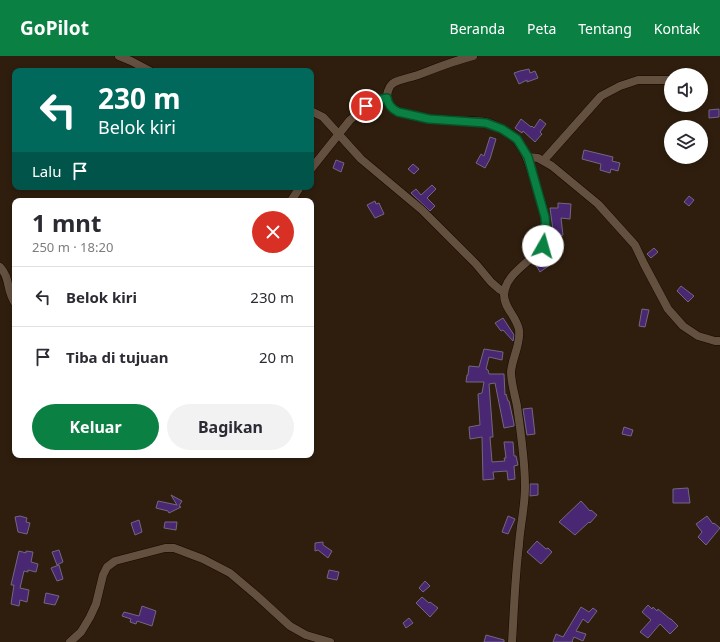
<!DOCTYPE html>
<html lang="id">
<meta charset="utf-8">
<style>
body{margin:0;font-family:"Noto Sans",sans-serif;background:#f2f2f3;color:#2b2b33;height:100vh;display:flex;flex-direction:column;font-size:15px;white-space:nowrap}
*{box-sizing:border-box;margin:0}
p{font-size:13px;color:#7c7c81}
.icon{flex:none;width:22px;height:22px;fill:none;stroke:currentColor;stroke-width:2;stroke-linecap:round;stroke-linejoin:round}
.map{position:relative;flex:1;overflow:hidden}
.details{position:absolute;left:12px;top:142px;width:302px;height:260px;display:flex;flex-direction:column;background:#fff;border-radius:8px;box-shadow:0 2px 6px #0003}
.details>*{flex:none}
.hud{position:absolute;left:12px;top:12px;width:302px;height:122px;border-radius:8px;box-shadow:0 2px 6px #0003;background:#00695c;color:#fff;overflow:hidden}
.controls{position:absolute;left:664px;top:12px;display:grid;gap:8px}
.controls a{display:grid;place-items:center;width:44px;height:44px;border-radius:50%;background:#fff;box-shadow:0 2px 6px #0003;font-size:20px}
.pin{position:absolute;display:grid;place-items:center;width:34px;height:34px;color:#fff;margin:-17px;border:2px solid #fff;border-radius:50%;box-shadow:0 1px 4px #0007}
.me{position:absolute;width:44px;margin:-22px;rotate:7deg;stroke-linejoin:round;filter:drop-shadow(0 0 3px #0008)}
.turn{display:flex;align-items:center;gap:14px;height:84px;padding:0 20px;font-size:18px}
.turn .icon{width:52px;height:52px;stroke-width:2.5}
.turn b{display:block;font-size:28px;line-height:34px}
.then{display:flex;align-items:center;height:38px;padding:0 20px;background:#0003;gap:8px;font-size:15px}
.round{display:grid;place-items:center;flex:none;width:42px;height:42px;border-radius:21px;background:#f2f2f3}
.headline{display:flex;align-items:center;justify-content:space-between;height:68px;padding:0 20px}
h1{font-size:24px;font-weight:700;line-height:30px}
.action{display:flex;gap:8px;margin-top:auto;padding:8px 20px}
.action a{flex:1;height:46px;border-radius:24px;background:#0b8043;color:#fff;font-size:16px;font-weight:700;line-height:46px;text-align:center}
.action a+a{background:#f2f2f3;color:#2b2b33}
ul{padding:0;list-style:none}
li{display:flex;align-items:center;gap:12px;height:60px;padding:0 20px;border-top:1px solid #e1e1e2}
li div{flex:1}
li b{display:block;font-size:15px}
li em{font-style:normal}
header{display:flex;align-items:center;gap:24px;box-sizing:border-box;height:56px;padding:0 20px;background:#0b8043;color:#fff}
header strong{font-size:19px}
nav{display:flex;gap:22px;margin-inline-start:auto;font-size:14px}
.map>svg:first-child{display:block}
.building{fill:#492772;stroke:#716880}
.lines{fill:none;stroke-linecap:round;stroke-linejoin:round}
.minor-casing{stroke:#170700;stroke-width:9}
.minor{stroke:#64503f;stroke-width:8}
.route-casing{stroke:#07532c;stroke-width:10}
.route{stroke:#0b8043;stroke-width:7}
</style>
<header>
<strong>GoPilot</strong>
<nav><a>Beranda</a><a>Peta</a><a>Tentang</a><a>Kontak</a></nav>
</header>
<div class="map">
<svg width="720" height="586" viewBox="0 0 720 586">
<rect width="100%" height="100%" fill="#2f1e0e"/>
<!-- building -->
<g class="building">
<polygon points="529,13 530,17 535,15 538,22 527,26 527,24 519,28 514,17 520,15"/>
<polygon points="719,53 719,61 709,62 709,54"/>
<polygon points="521,63 531,71 532,70 534,72 540,63 546,68 540,76 542,78 535,86 523,75 522,77 515,72"/>
<polygon points="490,81 496,83 490,103 485,112 476,107 481,98 484,100"/>
<polygon points="584,94 613,101 612,105 620,107 618,115 611,113 610,117 600,114 601,108 582,103"/>
<polygon points="336,104 344,107 341,116 333,112"/>
<polygon points="413,108 419,113 414,118 408,113"/>
<polygon points="432,129 436,133 427,142 435,150 430,155 411,137 416,133 421,139"/>
<polygon points="689,140 694,144 689,150 684,146"/>
<polygon points="375,145 376,148 379,147 384,158 375,162 367,149"/>
<polygon points="558,147 571,148 570,163 561,162 563,179 554,181 550,152 558,152"/>
<polygon points="654,192 658,196 651,202 647,198"/>
<polygon points="547,203 550,209 540,216 536,209"/>
<polygon points="681,230 694,240 688,246 677,235"/>
<polygon points="642,253 649,254 645,271 639,270"/>
<polygon points="503,262 514,279 513,285 503,274 501,275 495,267"/>
<polygon points="484,293 503,296 502,304 489,301 486,313 488,314 489,318 504,318 505,339 506,338 508,345 509,345 514,368 514,370 504,372 495,327 489,328 493,381 490,381 492,406 505,405 504,402 506,402 504,386 513,386 514,400 516,400 518,409 514,410 515,423 508,424 507,415 493,416 494,423 483,424 482,381 470,383 469,371 480,369 478,338 482,337 484,326 466,326 467,319 468,319 469,310 479,311"/>
<polygon points="532,352 535,378 527,379 523,353"/>
<polygon points="624,371 633,374 631,380 622,378"/>
<polygon points="530,428 538,428 538,439 530,440"/>
<polygon points="688,432 690,447 673,447 673,433"/>
<polygon points="171,439 182,445 179,450 181,451 169,457 168,455 156,452 158,445 177,449"/>
<polygon points="581,445 590,455 591,454 597,459 590,467 589,466 575,479 559,466"/>
<polygon points="20,460 27,462 26,466 30,467 27,478 18,476 15,461"/>
<polygon points="508,460 515,463 508,478 502,476"/>
<polygon points="707,460 713,468 714,467 720,472 706,489 698,481 702,476 696,468"/>
<polygon points="139,464 142,476 135,479 131,467"/>
<polygon points="165,466 177,466 176,474 164,472"/>
<polygon points="537,485 546,493 548,492 552,496 541,508 527,496"/>
<polygon points="323,486 323,489 332,495 328,502 318,494 315,495 315,487"/>
<polygon points="59,494 63,506 57,509 52,496"/>
<polygon points="19,495 26,497 26,495 33,496 31,506 38,508 36,516 28,514 28,516 24,515 20,532 29,534 27,546 20,544 19,550 11,548 14,529 11,529"/>
<polygon points="59,509 63,523 57,525 51,512"/>
<polygon points="329,514 339,516 337,524 327,522"/>
<polygon points="425,525 430,530 423,536 419,532"/>
<polygon points="46,537 59,540 55,549 44,547"/>
<polygon points="422,541 429,547 430,546 438,552 430,561 416,547"/>
<polygon points="648,549 652,553 653,551 657,555 658,553 670,563 671,563 678,570 670,578 660,568 648,582 640,576 651,564 642,556"/>
<polygon points="142,550 156,555 152,570 137,565 136,568 130,566 131,563 122,560 124,556 139,560"/>
<polygon points="581,551 589,556 593,552 597,555 588,567 583,563 576,575 586,578 583,585 574,581 572,585 573,586 553,586 556,578 563,581"/>
<polygon points="409,562 413,567 406,572 403,567"/>
<polygon points="486,579 504,584 504,586 484,586"/>
</g>
<g class="lines">
<!-- minor casing -->
<g class="minor-casing">
<g id="minor">
<polyline points="119,0 131,5 150,15"/>
<path d="M473,0C453,5 436,12 418,19C410,22 399,23 392,28C390,30 389,32 388,35C378,69 465,63 484,66C490,67 497,70 502,73C521,83 527,100 533,120C538,137 547,158 546,176C542,206 506,211 504,239C504,252 517,261 519,274C521,288 512,302 511,316C511,327 515,339 517,350C521,377 525,404 525,431C525,451 520,470 519,489C515,521 514,554 512,586"/>
<polyline points="701,28 704,29"/>
<polyline points="311,55 323,61 361,103 422,154 476,208 491,226 499,233 504,236"/>
<polyline points="528,101 538,102 552,110 598,148 635,189 644,208 668,253 683,270 698,280 715,285 720,285"/>
<polyline points="544,104 601,40 620,30 638,24 671,24"/>
<polyline points="311,113 350,64 373,45 387,42"/>
<polyline points="291,145 300,131"/>
<path d="M0,211C11,223 6,234 15,247"/>
<polyline points="70,586 81,576 90,561 96,548 103,519 107,511 115,505 165,492 174,492 203,503 230,517 256,539 290,570 306,579 330,586"/>
</g>
</g>
<!-- minor -->
<use href="#minor" class="minor"/>
</g>
<g class="lines">
<!-- route casing -->
<g class="route-casing">
<path id="route" d="M366,50L373,45L387,42C388,49 392,53 398,56L429,63L486,67L502,73L517,83L528,101L545,161L546,175L543,190"/>
</g>
<!-- route -->
<use href="#route" class="route"/>
</g>
</svg>
<div class="controls">
<a><svg class="icon" aria-label="sound" viewBox="0 0 24 24"><path d="M4 9h4l5-4v14l-5-4H4zM17 9q2 3 0 6"/></svg></a>
<a><svg class="icon" aria-label="layers" viewBox="0 0 24 24"><path d="M12 4l9 5-9 5-9-5zM3 14l9 5 9-5"/></svg></a>
</div>
<div class="pin" style="left:366px;top:50px;background:#d93025"><svg class="icon" aria-label="arrive" viewBox="0 0 24 24"><path d="M6 21V4h12l-3 4 3 4H6"/></svg></div>
<svg class="me" style="left:543px;top:190px" viewBox="-20 -20 40 40"><circle r="19" fill="#fff"/><path d="M0-13L10 11 0 6-10 11z" fill="#0b8043"/></svg>
<div class="hud">
<div class="turn"><svg class="icon" aria-label="left" viewBox="0 0 24 24"><path d="M17 20v-9H6M10 6l-5 5 5 5"/></svg><div><b>230 m</b>Belok kiri</div></div>
<div class="then">Lalu<svg class="icon" aria-label="arrive" viewBox="0 0 24 24"><path d="M6 21V4h12l-3 4 3 4H6"/></svg></div>
</div>
<section class="details">
<div class="headline"><div><h1>1 mnt</h1><p>250 m · 18:20</p></div><a class="round" style="background:#d93025;color:#fff"><svg class="icon" aria-label="close" viewBox="0 0 24 24"><path d="M6 6l12 12M18 6L6 18"/></svg></a></div>
<ul>
<li><svg class="icon" aria-label="left" viewBox="0 0 24 24"><path d="M17 20v-9H6M10 6l-5 5 5 5"/></svg><div><b>Belok kiri</b></div><em>230 m</em></li>
<li><svg class="icon" aria-label="arrive" viewBox="0 0 24 24"><path d="M6 21V4h12l-3 4 3 4H6"/></svg><div><b>Tiba di tujuan</b></div><em>20 m</em></li>
</ul>
<div class="action"><a>Keluar</a><a>Bagikan</a></div>
</section>
</div>
